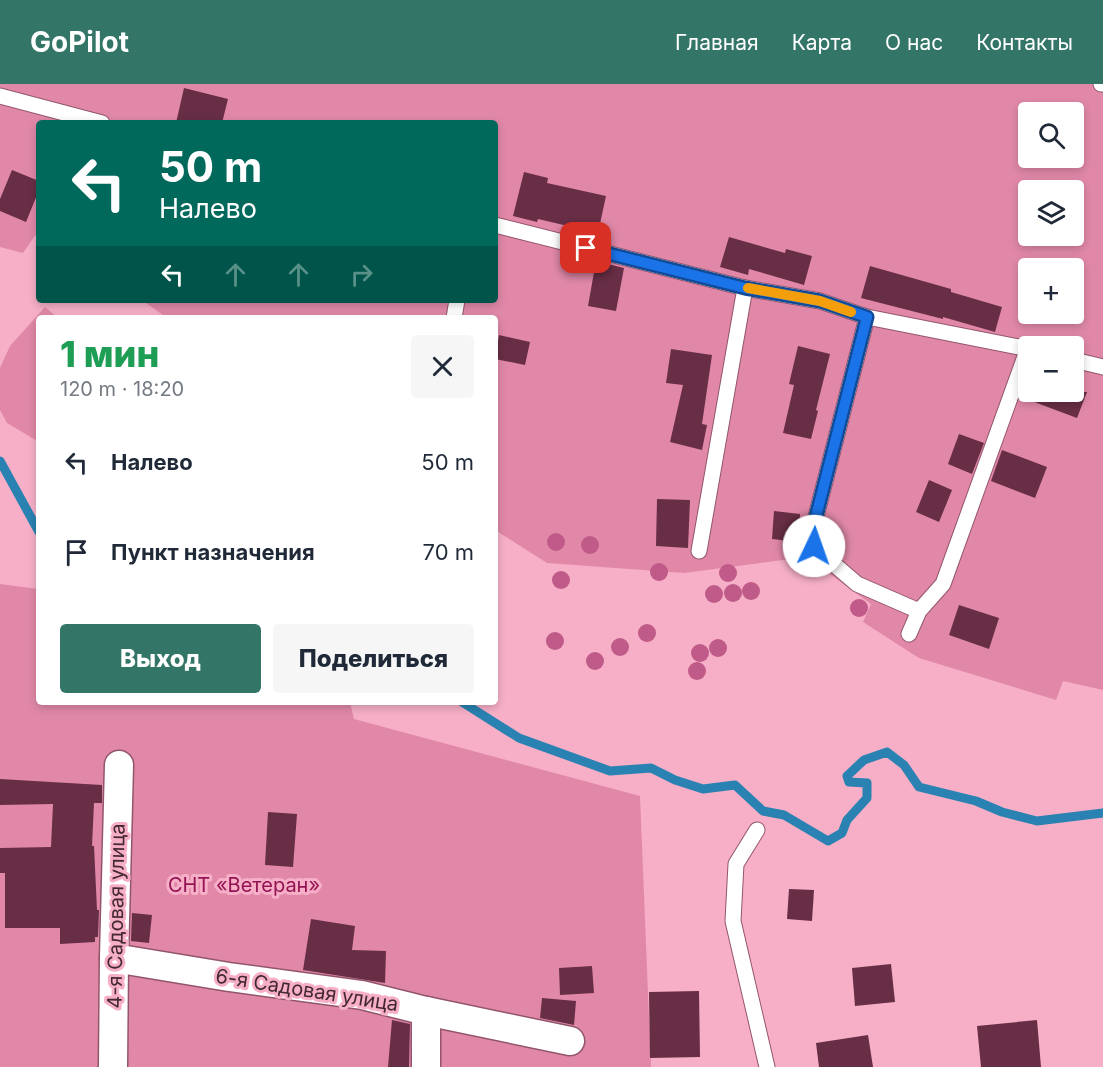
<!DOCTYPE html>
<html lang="ru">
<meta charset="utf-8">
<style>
body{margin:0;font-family:Inter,sans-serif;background:#f6f6f7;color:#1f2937;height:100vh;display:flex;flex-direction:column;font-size:22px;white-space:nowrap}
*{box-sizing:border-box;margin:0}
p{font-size:20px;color:#747a83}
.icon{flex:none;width:33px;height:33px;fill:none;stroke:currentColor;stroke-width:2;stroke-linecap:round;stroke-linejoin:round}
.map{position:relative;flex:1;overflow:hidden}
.panel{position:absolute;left:36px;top:231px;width:462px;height:390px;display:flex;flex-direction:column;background:#fff;border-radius:6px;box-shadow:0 3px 9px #0003}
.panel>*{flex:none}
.guide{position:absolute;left:36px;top:36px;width:462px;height:183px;border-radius:6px;box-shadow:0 3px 9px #0003;background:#00695c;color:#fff;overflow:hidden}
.tools{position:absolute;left:1018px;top:18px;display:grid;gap:12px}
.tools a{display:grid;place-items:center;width:66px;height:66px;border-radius:6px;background:#fff;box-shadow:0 3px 9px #0003;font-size:30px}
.pin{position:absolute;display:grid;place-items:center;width:51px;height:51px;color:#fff;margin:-26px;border-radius:12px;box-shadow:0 3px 9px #0006}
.me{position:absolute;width:66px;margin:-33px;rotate:3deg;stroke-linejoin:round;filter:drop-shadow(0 0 4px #0008)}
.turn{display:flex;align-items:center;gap:21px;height:126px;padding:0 24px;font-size:27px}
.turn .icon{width:78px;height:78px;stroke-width:2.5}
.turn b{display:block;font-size:42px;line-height:51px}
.lanes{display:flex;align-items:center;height:57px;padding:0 24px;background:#0003;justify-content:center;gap:30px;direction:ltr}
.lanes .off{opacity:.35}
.round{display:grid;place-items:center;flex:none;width:63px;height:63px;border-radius:6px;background:#f6f6f7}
.head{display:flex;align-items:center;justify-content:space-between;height:102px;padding:0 24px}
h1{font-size:36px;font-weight:800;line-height:45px;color:#1e9e55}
.action{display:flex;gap:12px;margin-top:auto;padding:12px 24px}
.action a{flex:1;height:69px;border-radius:6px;background:#337567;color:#fff;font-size:24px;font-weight:800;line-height:69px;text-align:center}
.action a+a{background:#f6f6f7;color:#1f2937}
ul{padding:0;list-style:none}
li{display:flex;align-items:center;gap:18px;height:90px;padding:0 24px}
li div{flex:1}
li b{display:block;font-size:22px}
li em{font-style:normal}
header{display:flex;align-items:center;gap:36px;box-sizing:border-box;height:84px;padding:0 30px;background:#337567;color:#fff}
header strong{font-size:28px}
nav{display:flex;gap:33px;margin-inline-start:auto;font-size:21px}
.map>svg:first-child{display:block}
.green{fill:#e188a9;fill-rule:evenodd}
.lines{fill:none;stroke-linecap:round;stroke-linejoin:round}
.stream{stroke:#2982b1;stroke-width:9}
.building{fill:#682e45}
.service-casing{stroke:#93556c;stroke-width:17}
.minor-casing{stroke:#93556c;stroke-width:31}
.service{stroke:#fff;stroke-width:15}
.minor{stroke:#fff;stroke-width:28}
.tree{fill:#c05a88}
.route-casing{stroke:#114b97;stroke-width:15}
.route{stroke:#1a73e8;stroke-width:10}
.slow{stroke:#f59e0b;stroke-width:10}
.labels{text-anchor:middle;stroke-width:6;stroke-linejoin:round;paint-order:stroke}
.park-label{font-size:20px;fill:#931454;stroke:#f6afc7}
.street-label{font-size:20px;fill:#442932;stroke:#f6afc7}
</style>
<header>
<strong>GoPilot</strong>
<nav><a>Главная</a><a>Карта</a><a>О нас</a><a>Контакты</a></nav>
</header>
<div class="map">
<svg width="1103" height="983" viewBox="0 0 1103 983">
<rect width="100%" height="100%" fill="#f6afc7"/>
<!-- green -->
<g class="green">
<path d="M0,0H1103V606L1063,597L1056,616L919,574L863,538L871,520L806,473L684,489L547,479L495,446V234H167L142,216H495V39H39V146L23,169L0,163ZM1029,28H1074V74H1029ZM1029,106H1074V152H1029ZM1029,184H1074V230H1029ZM1029,262H1074V308H1029Z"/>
<polygon points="45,223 58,234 39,234 39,358 7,339 0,326 0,284 10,262"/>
<polygon points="0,500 39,505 39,618 350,618 354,635 640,712 651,983 0,983"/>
</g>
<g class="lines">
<!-- stream -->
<g class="stream">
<polyline points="0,377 39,448"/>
<polyline points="462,618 519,654 610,687 651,684 675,696 703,705 735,701 763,727 784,731 828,757 842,749 847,736 867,714 867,699 849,698 847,692 864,676 887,668 904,681 919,703 976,717 1002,728 1037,737 1103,729"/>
</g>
</g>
<!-- building -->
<g class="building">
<polygon points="184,4 228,15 222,39 176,39"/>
<polygon points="12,86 39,97 39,106 26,138 0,127 0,115"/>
<polygon points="524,88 548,94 547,99 606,112 598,149 538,135 537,138 513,132"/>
<polygon points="729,153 785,169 786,165 812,172 804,201 749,185 748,191 720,183"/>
<polygon points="596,177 624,184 616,227 588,222"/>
<polygon points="870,182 951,205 951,208 1002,223 995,248 943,233 943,235 861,214"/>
<polygon points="499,251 530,258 525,281 495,275"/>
<polygon points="798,262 830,270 816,326 818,327 811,355 783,349 794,301 789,300"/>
<polygon points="671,265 712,271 702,340 707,341 702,366 670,358 683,301 666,299"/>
<polygon points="1023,308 1087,308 1077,334 1021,313"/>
<polygon points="959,350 984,359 972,390 948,380"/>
<polygon points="1002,366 1047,383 1035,414 991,397"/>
<polygon points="929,396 952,406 939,438 916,428"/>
<polygon points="657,415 690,416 688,464 656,462"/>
<polygon points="774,427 800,430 798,458 772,455"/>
<polygon points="959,521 999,534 989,565 949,551"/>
<polygon points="0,695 102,701 102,719 94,719 92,762 94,762 97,826 99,826 98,853 95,853 95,858 60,860 60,844 5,844 5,789 0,789 0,764 51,763 53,720 0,721"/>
<polygon points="268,728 297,730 293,783 265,781"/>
<polygon points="789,805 814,806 812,837 787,835"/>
<polygon points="132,829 152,831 149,859 131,857"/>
<polygon points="311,835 355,842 352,866 386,867 385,899 303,886"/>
<polygon points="891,880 895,918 855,922 852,884"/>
<polygon points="592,882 594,909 560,911 559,884"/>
<polygon points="699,907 700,973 650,974 649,908"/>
<polygon points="542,914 576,917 574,941 540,934"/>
<polygon points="392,936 410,940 409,983 388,983"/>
<polygon points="1037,936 1041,983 981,983 977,942"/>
<polygon points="868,951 873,983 819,983 816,959"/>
</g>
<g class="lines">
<!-- service casing -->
<g class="service-casing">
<g id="service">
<polyline points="1101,0 1103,0"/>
<polyline points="0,12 102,39"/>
<polyline points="495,141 745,204 820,217 867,233 1029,265"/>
<polyline points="867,233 811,452 814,463 857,500 919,527"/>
<polyline points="454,234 457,216"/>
<polyline points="1074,276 1103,283"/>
<polyline points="699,467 745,204"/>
<polyline points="909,550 919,527 943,500 1028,264"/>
<polyline points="757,746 736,780 733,837 767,983"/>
</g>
</g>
<!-- minor casing -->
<g class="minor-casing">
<g id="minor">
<polyline points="114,874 229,893 362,911 426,927 570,957"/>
<polyline points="426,927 426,983"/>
<polyline points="113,983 114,874 119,681"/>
</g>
</g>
<!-- service -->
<use href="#service" class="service"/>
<!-- minor -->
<use href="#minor" class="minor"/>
</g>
<!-- trees -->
<g class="tree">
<circle cx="556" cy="458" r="9"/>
<circle cx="590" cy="461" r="9"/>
<circle cx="659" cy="488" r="9"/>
<circle cx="728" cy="489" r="9"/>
<circle cx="561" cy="496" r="9"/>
<circle cx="751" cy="507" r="9"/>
<circle cx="733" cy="509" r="9"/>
<circle cx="714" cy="510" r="9"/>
<circle cx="859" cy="524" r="9"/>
<circle cx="647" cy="549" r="9"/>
<circle cx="555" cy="557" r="9"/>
<circle cx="620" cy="563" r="9"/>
<circle cx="718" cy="564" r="9"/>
<circle cx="700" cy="569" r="9"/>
<circle cx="595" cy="577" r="9"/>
<circle cx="697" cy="587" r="9"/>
</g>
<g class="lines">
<!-- route casing -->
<g class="route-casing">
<polyline id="route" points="586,164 745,204 820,217 867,233 811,452 814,462"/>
</g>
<!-- route -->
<use href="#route" class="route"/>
<!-- slow -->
<polyline class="slow" points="748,204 820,217 851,228"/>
</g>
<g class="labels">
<!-- park labels -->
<g class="park-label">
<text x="244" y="808">СНТ «Ветеран»</text>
</g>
<!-- street labels -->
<g class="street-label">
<text transform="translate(116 832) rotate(-89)" y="7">4-я Садовая улица</text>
<text transform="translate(307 906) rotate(9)" y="7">6-я Садовая улица</text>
</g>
</g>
</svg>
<div class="tools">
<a><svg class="icon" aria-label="search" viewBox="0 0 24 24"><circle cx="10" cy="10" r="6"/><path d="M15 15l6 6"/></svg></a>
<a><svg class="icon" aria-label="layers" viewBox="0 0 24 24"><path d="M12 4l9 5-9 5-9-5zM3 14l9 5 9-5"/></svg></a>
<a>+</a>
<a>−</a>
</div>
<div class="pin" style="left:586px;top:164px;background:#d93025"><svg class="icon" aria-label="arrive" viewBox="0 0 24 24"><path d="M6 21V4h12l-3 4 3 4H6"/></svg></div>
<svg class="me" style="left:814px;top:462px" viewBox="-20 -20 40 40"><circle r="19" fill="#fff"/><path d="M0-13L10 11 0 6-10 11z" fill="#1a73e8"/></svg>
<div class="guide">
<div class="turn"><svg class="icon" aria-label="left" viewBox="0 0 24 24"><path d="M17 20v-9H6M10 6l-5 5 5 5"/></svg><div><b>50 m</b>Налево</div></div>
<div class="lanes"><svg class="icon" aria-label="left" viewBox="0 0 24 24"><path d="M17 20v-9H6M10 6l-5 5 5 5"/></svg><svg class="icon off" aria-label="ahead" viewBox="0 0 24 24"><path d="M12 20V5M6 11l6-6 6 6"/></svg><svg class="icon off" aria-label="ahead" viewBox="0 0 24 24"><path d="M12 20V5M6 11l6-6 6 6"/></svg><svg class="icon off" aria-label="right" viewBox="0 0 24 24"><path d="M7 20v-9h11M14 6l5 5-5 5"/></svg></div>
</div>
<section class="panel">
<div class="head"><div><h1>1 мин</h1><p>120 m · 18:20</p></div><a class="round"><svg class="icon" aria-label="close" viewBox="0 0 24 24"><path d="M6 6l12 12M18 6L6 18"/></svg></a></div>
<ul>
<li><svg class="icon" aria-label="left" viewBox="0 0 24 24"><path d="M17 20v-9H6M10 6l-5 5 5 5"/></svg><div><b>Налево</b></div><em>50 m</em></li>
<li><svg class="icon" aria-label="arrive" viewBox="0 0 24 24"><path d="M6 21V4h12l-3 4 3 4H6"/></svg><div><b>Пункт назначения</b></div><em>70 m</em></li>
</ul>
<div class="action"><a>Выход</a><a>Поделиться</a></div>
</section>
</div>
